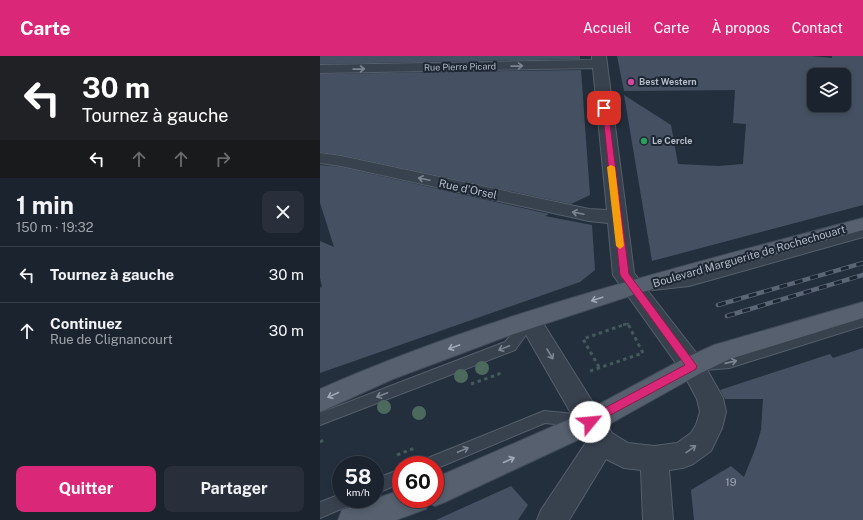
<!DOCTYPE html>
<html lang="fr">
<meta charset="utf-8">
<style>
body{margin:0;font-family:"Public Sans",sans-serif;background:#282f3a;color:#f1f3f6;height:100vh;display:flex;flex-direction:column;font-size:15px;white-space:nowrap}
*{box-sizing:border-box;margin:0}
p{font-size:13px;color:#a0a4aa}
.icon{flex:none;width:22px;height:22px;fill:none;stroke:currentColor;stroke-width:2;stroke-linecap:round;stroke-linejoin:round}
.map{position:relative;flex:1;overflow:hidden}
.sheet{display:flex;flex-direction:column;background:#1b232e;width:320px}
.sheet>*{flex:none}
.top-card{background:#202124;color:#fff;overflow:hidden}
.fabs{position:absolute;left:487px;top:12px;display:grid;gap:8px}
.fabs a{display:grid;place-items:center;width:44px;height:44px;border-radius:8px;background:#1b232e;box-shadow:0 2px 6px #0003,0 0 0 1px #39404a;font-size:20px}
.speed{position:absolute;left:12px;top:400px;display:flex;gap:8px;font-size:20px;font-weight:700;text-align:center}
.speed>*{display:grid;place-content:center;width:52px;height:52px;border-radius:50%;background:#1b232e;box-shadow:0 2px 6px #0003,0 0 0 1px #39404a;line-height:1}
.speed small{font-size:10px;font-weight:400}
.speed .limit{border:6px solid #d22;background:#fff;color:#111}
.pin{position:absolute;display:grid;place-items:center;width:34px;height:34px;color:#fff;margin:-17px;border-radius:8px;box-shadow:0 2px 6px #0006}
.me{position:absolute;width:44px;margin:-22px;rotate:62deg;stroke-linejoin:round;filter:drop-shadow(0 0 3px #0008)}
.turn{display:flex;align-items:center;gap:14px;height:84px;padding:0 16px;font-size:18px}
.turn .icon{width:52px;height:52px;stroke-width:2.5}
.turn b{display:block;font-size:28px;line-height:34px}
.lanes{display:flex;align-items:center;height:38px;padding:0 16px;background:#0003;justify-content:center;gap:20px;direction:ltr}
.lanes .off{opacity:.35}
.round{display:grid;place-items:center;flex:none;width:42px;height:42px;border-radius:8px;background:#282f3a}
.overview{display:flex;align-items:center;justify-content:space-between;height:68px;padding:0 16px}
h1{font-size:24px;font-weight:700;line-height:30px}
.cta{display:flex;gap:8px;margin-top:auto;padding:8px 16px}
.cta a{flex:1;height:46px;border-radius:8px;background:#db2777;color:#fff;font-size:16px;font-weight:700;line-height:46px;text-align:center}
.cta a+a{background:#282f3a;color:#f1f3f6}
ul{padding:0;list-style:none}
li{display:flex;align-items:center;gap:12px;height:56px;padding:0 16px;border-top:1px solid #39404a}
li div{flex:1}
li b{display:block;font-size:15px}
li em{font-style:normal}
header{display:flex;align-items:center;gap:24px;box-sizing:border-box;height:56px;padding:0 20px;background:#db2777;color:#fff}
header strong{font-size:19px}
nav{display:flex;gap:22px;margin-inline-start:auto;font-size:14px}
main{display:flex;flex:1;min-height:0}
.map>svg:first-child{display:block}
.building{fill:#455162;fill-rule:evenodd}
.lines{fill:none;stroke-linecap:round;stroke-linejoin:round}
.lane-casing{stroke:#565f6c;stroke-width:2}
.street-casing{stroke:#565f6c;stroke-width:2}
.primary-casing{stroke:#414a57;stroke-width:2}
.path-far1{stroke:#44595c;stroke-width:2.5;stroke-dasharray:3 3;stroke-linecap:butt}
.path{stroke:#44595c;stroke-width:3;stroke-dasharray:3.5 3.5;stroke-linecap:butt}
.lane{fill:#38414e;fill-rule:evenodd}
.street{fill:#38414e;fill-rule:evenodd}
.primary{fill:#56606e;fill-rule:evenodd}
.rail-casing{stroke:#5a6575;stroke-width:4.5}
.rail{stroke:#1d2633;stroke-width:3;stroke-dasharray:8;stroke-linecap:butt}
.tree{fill:#4b6a5d}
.oneway{stroke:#7c8592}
.oneway2{stroke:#a1aab7}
.route{fill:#db2777;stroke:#8e194d}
.slow{fill:#f59e0b}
.hotel-dot{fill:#d1479c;stroke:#1d2633;stroke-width:1.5}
.leisure-dot{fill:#2e9e5b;stroke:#1d2633;stroke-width:1.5}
.labels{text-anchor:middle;stroke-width:4;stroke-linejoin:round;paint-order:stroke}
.far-street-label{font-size:9px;fill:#b4bcc9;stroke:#1d2633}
.far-poi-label{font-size:9px;font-weight:bold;fill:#b4bcc9;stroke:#1d2633;text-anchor:start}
.street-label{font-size:11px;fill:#b4bcc9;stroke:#1d2633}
.near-number-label{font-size:11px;fill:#98a1af}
</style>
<header>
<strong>Carte</strong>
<nav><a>Accueil</a><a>Carte</a><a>À propos</a><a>Contact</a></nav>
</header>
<main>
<section class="sheet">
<div class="top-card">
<div class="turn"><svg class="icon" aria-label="left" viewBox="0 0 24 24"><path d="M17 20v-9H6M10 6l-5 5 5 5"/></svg><div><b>30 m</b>Tournez à gauche</div></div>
<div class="lanes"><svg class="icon" aria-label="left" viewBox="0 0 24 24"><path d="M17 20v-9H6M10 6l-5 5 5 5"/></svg><svg class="icon off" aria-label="ahead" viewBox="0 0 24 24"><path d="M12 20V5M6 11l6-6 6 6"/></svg><svg class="icon off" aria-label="ahead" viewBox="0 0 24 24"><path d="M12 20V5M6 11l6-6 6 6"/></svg><svg class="icon off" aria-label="right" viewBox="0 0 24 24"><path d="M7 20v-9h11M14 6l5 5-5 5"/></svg></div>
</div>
<div class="overview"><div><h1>1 min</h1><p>150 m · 19:32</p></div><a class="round"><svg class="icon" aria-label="close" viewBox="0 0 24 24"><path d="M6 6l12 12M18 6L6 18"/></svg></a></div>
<ul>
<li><svg class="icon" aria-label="left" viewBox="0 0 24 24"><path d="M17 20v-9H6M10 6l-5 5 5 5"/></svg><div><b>Tournez à gauche</b></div><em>30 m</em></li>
<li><svg class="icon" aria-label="ahead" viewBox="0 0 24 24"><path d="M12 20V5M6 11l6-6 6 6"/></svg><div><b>Continuez</b><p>Rue de Clignancourt</p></div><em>30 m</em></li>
</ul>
<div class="cta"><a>Quitter</a><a>Partager</a></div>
</section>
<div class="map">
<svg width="543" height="464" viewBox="0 0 543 464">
<rect width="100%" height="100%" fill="#242f3e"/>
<!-- building -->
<g class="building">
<polygon points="0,0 260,0 260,3 0,8"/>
<path d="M297,0H492L512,2V0H543V149L332,205L304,39L351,69L358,108L398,110L423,108L426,68L413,67L415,34L304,35ZM494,19H524V49H494Z"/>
<polygon points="261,14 270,139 251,148 21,99 0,96 0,18"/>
<polygon points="0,109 21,111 229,158 225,160 272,169 275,214 260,226 0,317 0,232 2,230 0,222 0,185 14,191 0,147"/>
<polygon points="543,292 543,464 374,464 371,434 411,410 424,421 436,391 441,374 443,343 405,343 400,334 510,298 513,302"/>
<polygon points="191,430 208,449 198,464 116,464"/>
</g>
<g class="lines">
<!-- lane casing -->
<g class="lane-casing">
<g id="lane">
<polygon points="543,173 543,181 369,230 333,234 329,233 327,230 329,227 333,226 369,222"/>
<polygon points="210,260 214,262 216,265 195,294 0,369 0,357 185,286 206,262"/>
<polygon points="543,260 543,270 409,312 385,314 380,313 378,309 380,305 409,302"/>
<polygon points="224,355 265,359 270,361 272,365 270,369 265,371 225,367 115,413 115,409 100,409 103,404"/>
<polygon points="81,413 81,427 55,438 55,423"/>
<polygon points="21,438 21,443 35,443 33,448 0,462 0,446"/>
</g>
</g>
<!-- street casing -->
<g class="street-casing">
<polygon id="street" points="272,0 286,0 314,217 381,303 403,342 406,356 402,372 391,395 373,408 363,412 349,414 353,464 323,464 321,414 304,412 286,403 249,464 217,464 221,454 267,385 198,265 202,259 210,256 218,259 292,377 308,387 334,390 357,387 371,377 376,369 380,356 377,343 363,317 293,219 288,167 269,165 21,110 0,107 0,97 21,100 269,153 287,154 273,12 0,17 0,9 272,4"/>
</g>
<!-- primary casing -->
<g class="primary-casing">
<g id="primary">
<path d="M543,162V174L319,237L185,281L73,323L0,356V333C174,256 360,211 543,162Z"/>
<polygon points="543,246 543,262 410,303 381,317 279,374 125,446 115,450 109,447 106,453 76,464 18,464 22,454 81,434 81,443 115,443 115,422 261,358 363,303 394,289"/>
</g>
</g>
<!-- path-far1 -->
<g class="path-far1">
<polyline points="307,267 308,269"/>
<polyline points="303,269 309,267"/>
</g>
<!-- path -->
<g class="path">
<polyline points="279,311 263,283 306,268"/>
<polyline points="270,315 323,297 308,268"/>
<polyline points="151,328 179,318 181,315"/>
<polyline points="0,386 6,383"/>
<polyline points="77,399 95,392"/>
<polyline points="15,424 21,422"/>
</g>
<!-- lane -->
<use href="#lane" class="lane"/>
<!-- street -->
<use href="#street" class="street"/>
<!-- primary -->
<use href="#primary" class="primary"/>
<!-- rail casing -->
<g class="rail-casing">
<g id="rail">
<polyline points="398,249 543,207"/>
<polyline points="407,260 543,219"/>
</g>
</g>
<!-- rail -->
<use href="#rail" class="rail"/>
</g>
<!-- trees -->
<g class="tree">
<circle cx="162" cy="312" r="7"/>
<circle cx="141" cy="320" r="7"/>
<circle cx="64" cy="351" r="7"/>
<circle cx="99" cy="357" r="7"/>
</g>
<!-- one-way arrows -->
<defs><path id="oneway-shaft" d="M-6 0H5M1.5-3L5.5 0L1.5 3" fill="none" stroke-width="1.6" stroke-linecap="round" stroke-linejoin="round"/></defs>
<g class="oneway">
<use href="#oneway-shaft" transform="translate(197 10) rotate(-1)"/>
<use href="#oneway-shaft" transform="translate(39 13) rotate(-1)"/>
<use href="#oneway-shaft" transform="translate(104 123) rotate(-168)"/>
<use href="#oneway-shaft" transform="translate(258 157) rotate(-168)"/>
<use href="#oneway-shaft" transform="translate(184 292) rotate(158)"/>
<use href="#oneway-shaft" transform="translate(230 298) rotate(59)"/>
<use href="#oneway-shaft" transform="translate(411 306) rotate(-13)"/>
<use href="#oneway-shaft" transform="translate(62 339) rotate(159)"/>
<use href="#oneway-shaft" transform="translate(371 393) rotate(-36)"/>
<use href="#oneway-shaft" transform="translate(143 394) rotate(-23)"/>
</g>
<g class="oneway2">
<use href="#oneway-shaft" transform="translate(277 243) rotate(162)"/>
<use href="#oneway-shaft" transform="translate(134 291) rotate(160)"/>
<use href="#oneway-shaft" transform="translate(13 339) rotate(155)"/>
<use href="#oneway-shaft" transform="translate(189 404) rotate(-24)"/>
</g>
<!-- route -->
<polygon class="route" points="282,50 288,52 309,218 377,310 376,313 270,370 266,369 265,366 266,362 365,309 300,219"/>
<!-- slow -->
<polygon class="slow" points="291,109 295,111 304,190 300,193 296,190 287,111"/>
<!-- markers -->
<circle class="hotel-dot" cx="311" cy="26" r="4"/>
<circle class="leisure-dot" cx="324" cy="85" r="4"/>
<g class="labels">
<!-- far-street labels -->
<g class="far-street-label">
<text transform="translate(140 11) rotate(-1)" y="3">Rue Pierre Picard</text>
</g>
<!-- far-poi labels -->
<g class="far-poi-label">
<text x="319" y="29">Best Western</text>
<text x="332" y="88">Le Cercle</text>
</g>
<!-- street labels -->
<g class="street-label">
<text transform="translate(148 133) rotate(12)" y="4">Rue d'Orsel</text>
<text transform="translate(429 200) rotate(-16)" y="4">Boulevard Marguerite de Rochechouart</text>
</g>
<!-- near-number labels -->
<g class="near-number-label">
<text x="411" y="430">19</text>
</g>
</g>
</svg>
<div class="fabs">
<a><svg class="icon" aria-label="layers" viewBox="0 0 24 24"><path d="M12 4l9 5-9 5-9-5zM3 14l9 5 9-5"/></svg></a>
</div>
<div class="speed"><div>58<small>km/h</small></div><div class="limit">60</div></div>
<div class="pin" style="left:284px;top:52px;background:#d93025"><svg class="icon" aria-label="arrive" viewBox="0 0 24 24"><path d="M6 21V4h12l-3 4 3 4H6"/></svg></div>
<svg class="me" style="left:270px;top:366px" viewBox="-20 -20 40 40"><circle r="19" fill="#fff"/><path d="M0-13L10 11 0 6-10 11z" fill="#db2777"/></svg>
</div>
</main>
